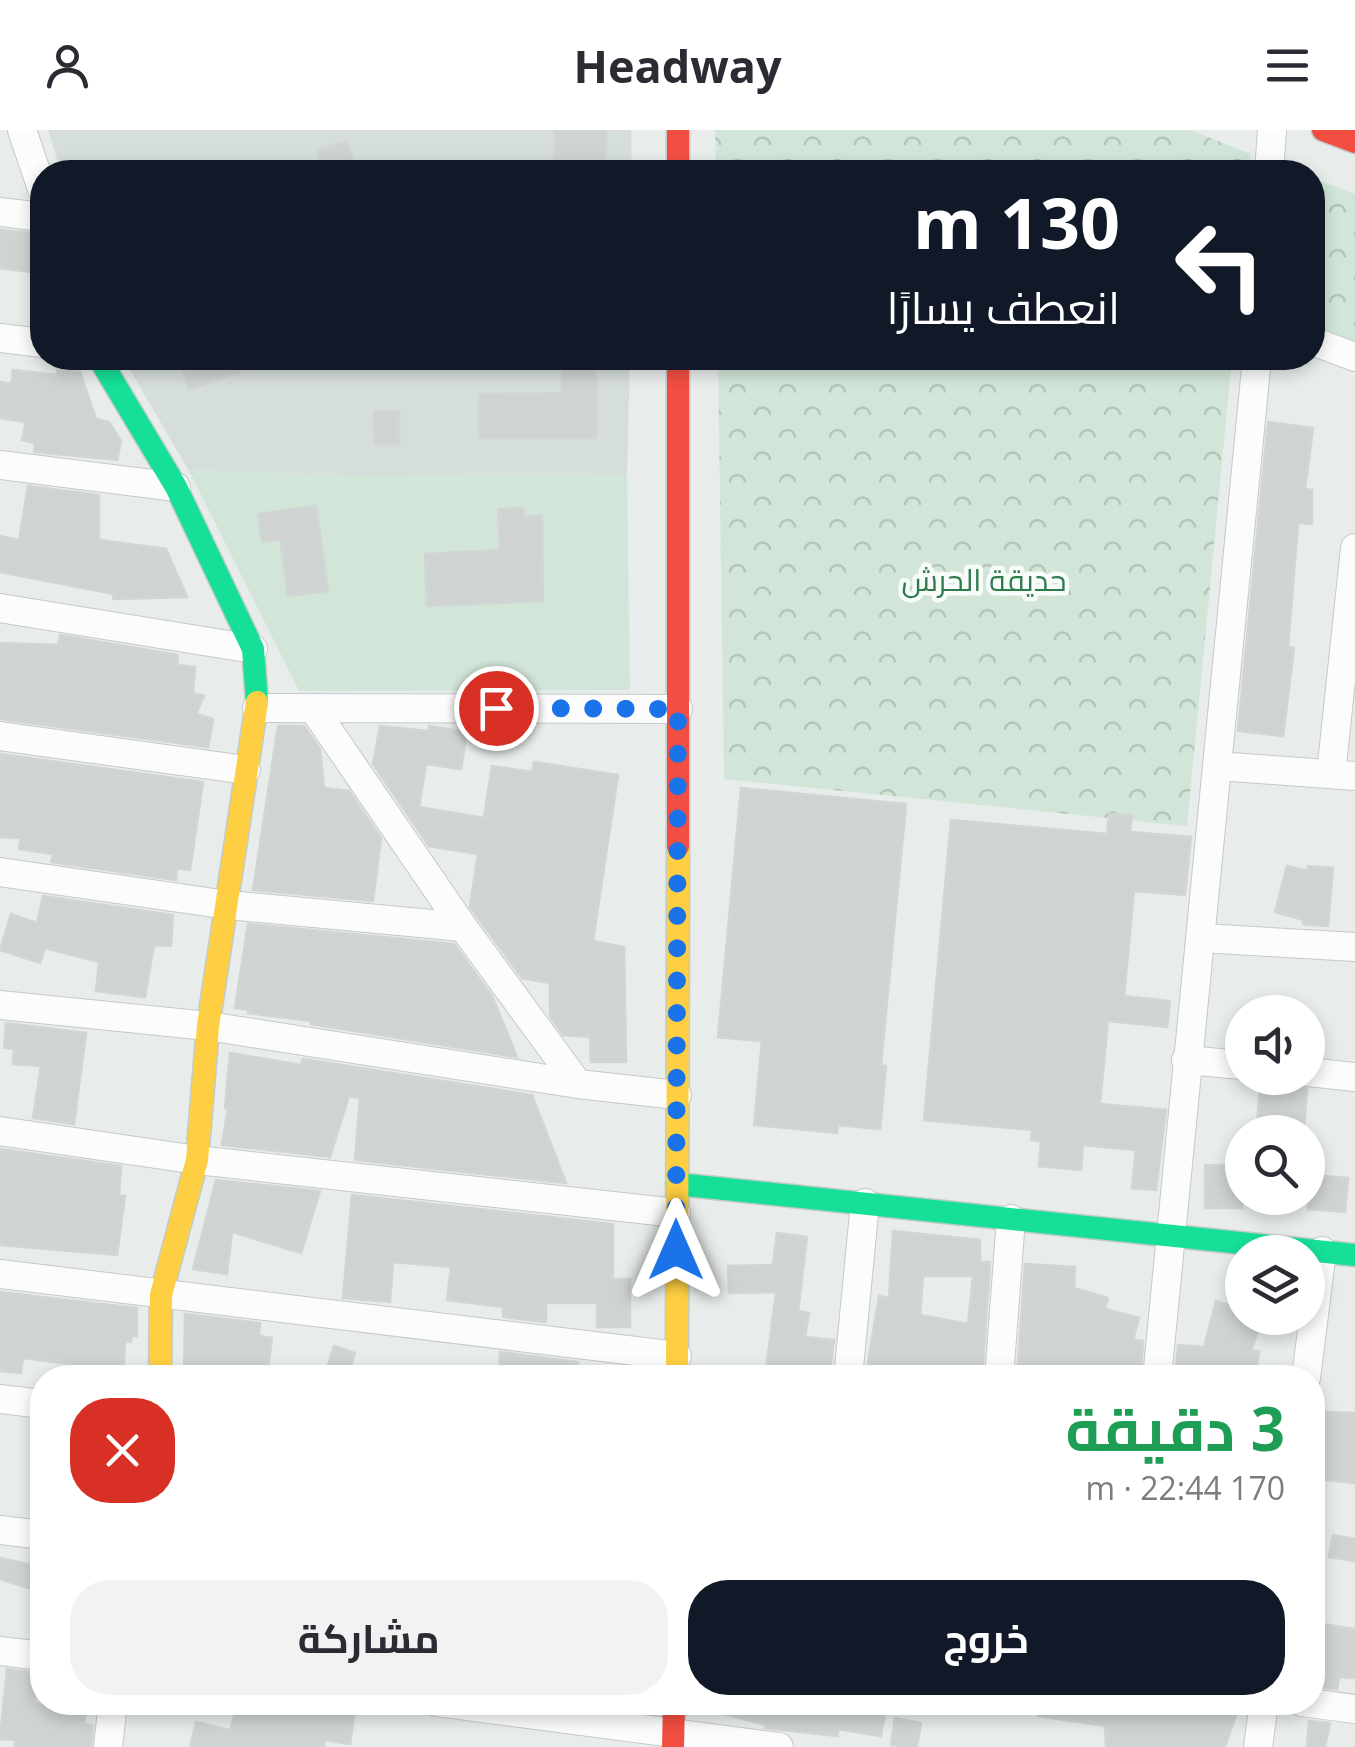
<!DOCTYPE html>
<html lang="ar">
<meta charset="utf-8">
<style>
body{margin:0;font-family:"Open Sans",Cairo,sans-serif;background:#f2f2f3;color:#2b2b33;direction:rtl;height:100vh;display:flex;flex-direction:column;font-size:38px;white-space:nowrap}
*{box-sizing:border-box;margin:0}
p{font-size:32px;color:#7c7c81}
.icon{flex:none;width:55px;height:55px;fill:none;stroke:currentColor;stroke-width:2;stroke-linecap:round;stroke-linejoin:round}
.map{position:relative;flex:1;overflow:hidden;direction:ltr}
.details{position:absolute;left:30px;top:1235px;width:1295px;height:350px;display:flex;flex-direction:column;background:#fff;border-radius:40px;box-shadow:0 5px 15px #0003;direction:rtl}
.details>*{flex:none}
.hud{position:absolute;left:30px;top:30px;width:1295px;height:210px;border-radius:40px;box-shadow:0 5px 15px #0003;direction:rtl;background:#111827;color:#fff;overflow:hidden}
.tools{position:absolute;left:1225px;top:865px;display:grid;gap:20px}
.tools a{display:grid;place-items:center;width:100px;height:100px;border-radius:50%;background:#fff;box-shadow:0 5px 15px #0003;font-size:50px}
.pin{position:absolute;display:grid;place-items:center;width:85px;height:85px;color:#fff;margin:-42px;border:5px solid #fff;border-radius:50%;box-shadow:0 2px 10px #0007}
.me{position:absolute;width:110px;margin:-55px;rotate:0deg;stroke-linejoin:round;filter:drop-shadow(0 0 8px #0008)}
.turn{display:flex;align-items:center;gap:35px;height:210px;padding:0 40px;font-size:45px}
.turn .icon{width:130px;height:130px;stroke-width:2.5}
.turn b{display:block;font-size:70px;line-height:85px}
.round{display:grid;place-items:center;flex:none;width:105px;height:105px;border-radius:40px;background:#f2f2f3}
.head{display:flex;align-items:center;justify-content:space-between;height:170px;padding:0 40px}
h1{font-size:60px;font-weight:700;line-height:75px;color:#1e9e55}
.action{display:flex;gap:20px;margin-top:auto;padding:20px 40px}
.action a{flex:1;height:115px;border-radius:40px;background:#111827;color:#fff;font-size:40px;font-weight:700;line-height:115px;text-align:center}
.action a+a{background:#f2f2f3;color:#2b2b33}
header{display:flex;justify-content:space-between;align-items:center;height:130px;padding:0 40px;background:#fff;font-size:45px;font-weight:700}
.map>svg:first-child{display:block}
.built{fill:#d6dedb}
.grass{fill:#d1e6d8}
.forest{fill:url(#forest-crowns)}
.building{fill:#cfd4d2;stroke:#d1d6d4;stroke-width:2.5;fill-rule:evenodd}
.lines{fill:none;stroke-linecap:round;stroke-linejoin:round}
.street-casing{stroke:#c5cac8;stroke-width:30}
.fast-casing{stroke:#c3cbc8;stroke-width:25}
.slow-casing{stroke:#c3cbc8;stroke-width:25}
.jam-casing{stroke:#c3cbc8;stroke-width:25}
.street{stroke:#fcfcfc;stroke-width:28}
.fast{stroke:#16e098;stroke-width:22}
.slow{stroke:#ffcf43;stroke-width:22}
.jam{stroke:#f24e42;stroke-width:22}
.route{stroke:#1a73e8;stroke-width:18;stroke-dasharray:0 32.4}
.labels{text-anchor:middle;stroke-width:9;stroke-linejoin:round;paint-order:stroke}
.park-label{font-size:30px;fill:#2d7a4b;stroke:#f7fbf9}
</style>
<header><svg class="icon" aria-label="menu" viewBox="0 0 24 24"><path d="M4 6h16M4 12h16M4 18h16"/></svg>Headway<svg class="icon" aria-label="person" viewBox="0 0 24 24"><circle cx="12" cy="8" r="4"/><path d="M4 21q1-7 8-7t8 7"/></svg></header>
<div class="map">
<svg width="1355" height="1617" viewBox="0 0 1355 1617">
<defs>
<pattern id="forest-crowns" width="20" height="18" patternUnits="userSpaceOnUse" patternTransform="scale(2.5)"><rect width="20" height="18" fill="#d1e6d8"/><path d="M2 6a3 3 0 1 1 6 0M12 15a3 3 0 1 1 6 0" fill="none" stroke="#b3c6ba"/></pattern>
</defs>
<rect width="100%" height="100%" fill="#e8edeb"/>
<!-- built -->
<g class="built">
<polygon points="48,0 631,0 632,42 61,42"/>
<polygon points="123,228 630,228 627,344 349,345 189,341"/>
</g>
<!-- grass -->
<polygon class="grass" points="189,341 349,345 627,344 630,560 299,561"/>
<!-- forest -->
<g class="forest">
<polygon points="715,0 1190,0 1251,24 1249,42 716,42"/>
<polygon points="1312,48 1355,64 1355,213 1313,196"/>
<polygon points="718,228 1232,228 1187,696 724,649"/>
</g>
<!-- building -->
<g class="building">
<polygon points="555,0 606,0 605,42 554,42"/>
<polygon points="347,11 355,37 324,42 317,20"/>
<polygon points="0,100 31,103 40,122 30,142 0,138"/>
<polygon points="178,228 270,228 271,231 189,259"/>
<polygon points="562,228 596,228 596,308 479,308 479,264 562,263"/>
<polygon points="13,240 57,245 57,240 80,242 96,289 109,292 121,311 117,330 34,322 35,313 22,310 26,292 0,288 0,252 11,254"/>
<polygon points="374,281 399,281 399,314 375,314"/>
<polygon points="1268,292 1313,298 1305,359 1312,360 1312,394 1298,393 1288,517 1294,518 1283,606 1238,601"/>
<polygon points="28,356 99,365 99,410 166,419 187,467 113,469 114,464 0,442 0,406 19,410"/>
<polygon points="316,376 328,461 288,466 280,409 262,412 258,384"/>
<polygon points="523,378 524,387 542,385 543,471 427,476 425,424 500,420 498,379"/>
<polygon points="60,505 178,525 177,535 195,537 193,563 204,566 196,584 213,589 208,617 0,589 0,513 58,515"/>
<polygon points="278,596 304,596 320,619 324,658 349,661 381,708 373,771 253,760"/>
<polygon points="380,596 428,601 429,596 467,602 461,639 426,634 419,677 484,688 492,636 532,642 534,632 618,645 593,811 624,817 626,932 591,932 590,907 563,905 550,886 550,853 522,848 470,777 478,724 429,716 373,634"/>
<polygon points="0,624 203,652 190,740 177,738 176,750 51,732 53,724 19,719 21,708 0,707"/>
<polygon points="741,658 906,674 881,935 886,936 880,999 838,995 837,1003 754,995 762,911 718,907"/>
<polygon points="1109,684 1132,686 1130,702 1191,707 1185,765 1134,761 1124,866 1170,871 1167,897 1108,891 1100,974 1166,980 1156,1060 1132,1058 1136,1020 1083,1015 1081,1040 1039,1036 1041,1011 1031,1010 1032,1000 924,990 951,690 1107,704"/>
<polygon points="1287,736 1308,741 1308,736 1333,738 1328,796 1303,794 1304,790 1275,782"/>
<polygon points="43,766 173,785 171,816 154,815 145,867 96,861 99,832 45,818 40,833 0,820 11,784 37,793"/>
<polygon points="248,794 454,814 492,866 517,927 311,894 312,891 248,883 249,880 235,878"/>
<polygon points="6,893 86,903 74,994 33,988 41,936 13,934 14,919 4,918"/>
<polygon points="230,923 301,935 303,929 532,965 566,1053 355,1030 360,968 349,966 330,1027 222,1015 228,978 225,978"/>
<polygon points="1261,948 1292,948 1297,955 1307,959 1304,998 1257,994"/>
<polygon points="0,1019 121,1036 119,1066 125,1066 117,1125 0,1115"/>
<rect x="1205" y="1035" width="37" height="43"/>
<polygon points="1308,1045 1348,1048 1345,1082 1308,1079"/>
<polygon points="216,1050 320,1061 301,1123 232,1102 227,1144 193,1139"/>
<polygon points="352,1065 613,1094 613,1149 630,1149 630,1197 597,1197 597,1173 546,1173 546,1192 503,1187 503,1177 447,1170 451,1137 393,1132 390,1172 343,1168"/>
<path d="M893,1101L980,1110V1132H990L982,1248L866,1245L879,1166L889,1168ZM923,1146H973L968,1194L920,1185Z"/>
<polygon points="777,1103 807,1107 798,1181 809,1183 805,1207 834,1210 829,1248 765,1248 776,1162 729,1163 728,1136 773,1135"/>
<polygon points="1025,1134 1075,1137 1074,1158 1108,1168 1105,1179 1139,1188 1133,1210 1143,1211 1140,1248 1017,1248"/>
<polygon points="0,1162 137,1178 137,1206 132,1205 131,1212 125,1211 123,1248 77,1248 78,1235 23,1228 21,1243 0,1241"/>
<polygon points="1216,1171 1242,1180 1242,1188 1262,1188 1251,1221 1259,1221 1256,1248 1175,1248 1178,1215 1204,1217"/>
<polygon points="185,1184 260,1193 259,1206 272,1208 267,1248 184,1248"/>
<polygon points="334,1216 355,1223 347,1248 324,1248"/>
<polygon points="500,1222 578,1232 576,1248 499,1248"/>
<polygon points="1323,1282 1355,1283 1355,1353 1315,1349"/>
<polygon points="1333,1405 1355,1409 1355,1431 1329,1427"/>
<polygon points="0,1428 42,1437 42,1458 28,1458 0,1449"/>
<polygon points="1322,1494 1355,1499 1355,1548 1339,1547 1337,1559 1314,1556"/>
<polygon points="7,1539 38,1543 35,1573 86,1578 84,1594 93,1595 91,1617 15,1617 16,1610 0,1609"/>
<polygon points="238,1572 293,1572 355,1579 350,1614 325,1610 324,1617 190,1617 196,1592 230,1600"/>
<polygon points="711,1572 887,1572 881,1606 838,1599 838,1606 765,1598 766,1595 710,1580"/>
<polygon points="1039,1572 1216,1572 1238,1579 1225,1617 1106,1617 1105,1596 1038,1586"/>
<polygon points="895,1588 921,1593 917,1617 891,1615"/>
<polygon points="1309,1591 1330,1593 1325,1617 1307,1617"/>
</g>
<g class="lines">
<!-- street casing -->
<g class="street-casing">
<g id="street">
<polyline points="22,0 42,59"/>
<polyline points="1269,42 1272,0"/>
<polyline points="0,82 42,87"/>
<polyline points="0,208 42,213"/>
<polyline points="1312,211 1355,227"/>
<polyline points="0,335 176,357"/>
<polyline points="0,478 253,519"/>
<polyline points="257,578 678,579"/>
<polyline points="313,578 463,797"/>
<polyline points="0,606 246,640"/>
<polyline points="1218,636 1355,646"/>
<polyline points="1331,644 1355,418"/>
<polyline points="0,742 228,775 463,797 578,954"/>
<polyline points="1202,808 1355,817"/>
<polyline points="0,875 208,896 578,954 677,965"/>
<polyline points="1186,930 1242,935"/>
<polyline points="1308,942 1355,947"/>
<polyline points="0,1001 197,1030 676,1083"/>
<polyline points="0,1144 677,1226"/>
<polyline points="848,1248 865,1073"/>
<polyline points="999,1248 1011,1089"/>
<polyline points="1157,1248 1257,228"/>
<polyline points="1306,1248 1322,1121"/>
<polyline points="0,1269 42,1274"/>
<polyline points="0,1400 42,1405"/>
<polyline points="0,1521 42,1526"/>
<polyline points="437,1572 779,1617"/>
<polyline points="1302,1572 1355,1579"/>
<polyline points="108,1617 113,1572"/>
<polyline points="1258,1617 1264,1572"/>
</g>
</g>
<!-- fast casing -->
<g class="fast-casing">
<g id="fast">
<polyline points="99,228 176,357 253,519 257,572"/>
<polyline points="677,1054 1355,1125"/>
</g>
</g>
<!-- slow casing -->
<g class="slow-casing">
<g id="slow">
<polyline points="160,1248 161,1165 197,1030 208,896 257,572"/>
<polyline points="677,1248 678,716"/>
</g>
</g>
<!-- jam casing -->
<g class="jam-casing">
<g id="jam">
<polyline points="678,0 678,42"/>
<polyline points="1323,0 1355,12"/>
<polyline points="678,716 678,228"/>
<polyline points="673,1617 674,1572"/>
</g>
</g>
<!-- street -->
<use href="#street" class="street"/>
<!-- fast -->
<use href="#fast" class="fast"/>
<!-- slow -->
<use href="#slow" class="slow"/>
<!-- jam -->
<use href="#jam" class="jam"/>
</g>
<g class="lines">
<!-- route -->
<polyline class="route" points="496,578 678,579 676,1120"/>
</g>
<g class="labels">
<!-- park labels -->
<g class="park-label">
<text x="984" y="461">حديقة الحرش</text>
</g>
</g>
</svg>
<div class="tools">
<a><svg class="icon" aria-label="sound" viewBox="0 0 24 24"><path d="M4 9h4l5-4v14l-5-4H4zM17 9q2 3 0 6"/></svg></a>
<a><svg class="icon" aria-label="search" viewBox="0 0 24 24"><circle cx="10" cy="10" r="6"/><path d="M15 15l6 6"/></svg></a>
<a><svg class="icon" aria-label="layers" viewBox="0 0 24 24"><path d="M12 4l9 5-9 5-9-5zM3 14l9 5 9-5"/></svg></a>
</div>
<div class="pin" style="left:496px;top:578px;background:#d93025"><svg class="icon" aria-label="arrive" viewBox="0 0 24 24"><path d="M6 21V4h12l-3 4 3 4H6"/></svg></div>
<svg class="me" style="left:676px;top:1120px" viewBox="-20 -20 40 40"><path d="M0-17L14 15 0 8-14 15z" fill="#1a73e8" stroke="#fff" stroke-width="4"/></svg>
<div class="hud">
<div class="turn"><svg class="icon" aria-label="left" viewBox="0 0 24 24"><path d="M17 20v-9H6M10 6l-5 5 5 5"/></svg><div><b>130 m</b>انعطف يسارًا</div></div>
</div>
<section class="details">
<div class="head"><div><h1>3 دقيقة</h1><p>170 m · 22:44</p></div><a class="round" style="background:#d93025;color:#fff"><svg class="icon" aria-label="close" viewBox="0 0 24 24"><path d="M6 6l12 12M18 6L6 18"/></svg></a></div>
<div class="action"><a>خروج</a><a>مشاركة</a></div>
</section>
</div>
